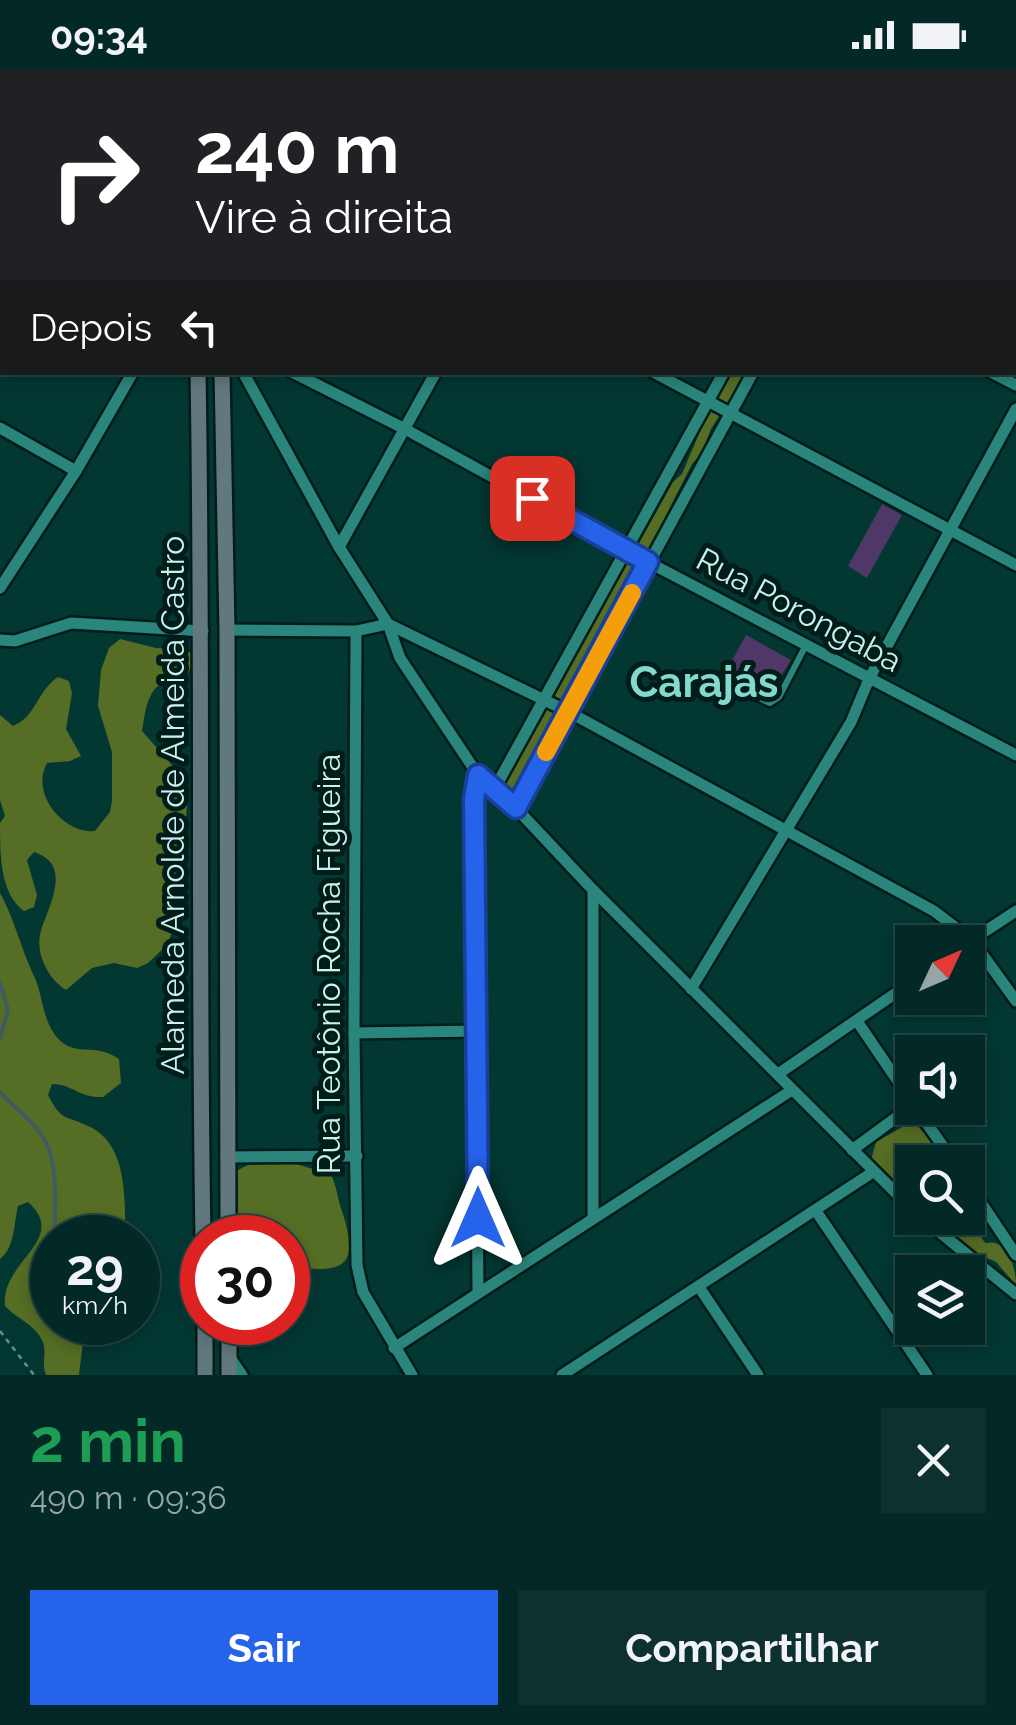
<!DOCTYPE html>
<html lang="pt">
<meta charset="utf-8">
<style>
body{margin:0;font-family:Raleway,sans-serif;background:#0c312e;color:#f1f3f6;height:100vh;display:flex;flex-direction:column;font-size:38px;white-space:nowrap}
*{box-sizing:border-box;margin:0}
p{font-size:32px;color:#96a6a7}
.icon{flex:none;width:55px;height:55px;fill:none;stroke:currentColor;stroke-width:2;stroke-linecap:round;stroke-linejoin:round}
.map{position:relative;height:1305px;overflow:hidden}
.details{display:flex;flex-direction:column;background:#022926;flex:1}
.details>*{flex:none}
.top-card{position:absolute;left:0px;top:0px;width:1018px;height:305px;box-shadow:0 5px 15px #0003,0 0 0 2px #234543;background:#202124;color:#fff;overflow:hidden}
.needle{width:65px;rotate:46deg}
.controls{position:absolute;left:895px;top:855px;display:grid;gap:20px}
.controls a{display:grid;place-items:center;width:90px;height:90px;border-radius:0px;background:#022926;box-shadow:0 5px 15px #0003,0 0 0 2px #234543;font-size:50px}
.speed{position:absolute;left:30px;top:1145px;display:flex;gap:20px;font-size:50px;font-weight:700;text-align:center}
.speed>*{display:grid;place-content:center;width:130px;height:130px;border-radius:50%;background:#022926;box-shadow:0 5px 15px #0003,0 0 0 2px #234543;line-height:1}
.speed small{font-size:25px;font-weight:400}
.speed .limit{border:15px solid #d22;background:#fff;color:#111}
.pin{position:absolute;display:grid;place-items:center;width:85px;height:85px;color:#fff;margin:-42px;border-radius:20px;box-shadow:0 5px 15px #0006}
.me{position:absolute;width:110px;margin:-55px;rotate:0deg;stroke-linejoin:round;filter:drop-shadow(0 0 8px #0008)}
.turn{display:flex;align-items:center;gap:35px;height:210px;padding:0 30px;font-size:45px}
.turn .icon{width:130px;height:130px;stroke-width:2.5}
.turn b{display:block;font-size:70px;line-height:85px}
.then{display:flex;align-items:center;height:95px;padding:0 30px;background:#0003;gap:20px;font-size:38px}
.round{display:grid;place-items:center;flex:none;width:105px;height:105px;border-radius:0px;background:#0c312e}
.summary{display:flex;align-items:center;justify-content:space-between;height:170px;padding:0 30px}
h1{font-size:60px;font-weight:700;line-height:75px;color:#1e9e55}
.action{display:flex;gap:20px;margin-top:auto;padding:20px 30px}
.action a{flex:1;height:115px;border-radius:0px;background:#2563eb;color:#fff;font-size:40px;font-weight:700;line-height:115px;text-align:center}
.action a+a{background:#0c312e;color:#f1f3f6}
.status{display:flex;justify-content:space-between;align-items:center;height:70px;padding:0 50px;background:#022926;direction:ltr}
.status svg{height:28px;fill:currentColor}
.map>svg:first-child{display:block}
.forest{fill:#556d24}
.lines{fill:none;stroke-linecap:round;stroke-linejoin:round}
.stream{stroke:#405b64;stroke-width:4}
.building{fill:#4f3768}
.service-casing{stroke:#011c19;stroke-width:11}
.minor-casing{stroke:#011c19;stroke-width:16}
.secondary-casing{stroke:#011c19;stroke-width:20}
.primary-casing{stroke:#011c19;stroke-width:22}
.path{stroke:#63928c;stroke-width:2.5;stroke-dasharray:5 5;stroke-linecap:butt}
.service{stroke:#2a867c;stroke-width:6}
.minor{stroke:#2a867c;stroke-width:11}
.secondary{stroke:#61797e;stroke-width:15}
.primary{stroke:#976c7f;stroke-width:18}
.route-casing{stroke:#184099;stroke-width:25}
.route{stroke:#2563eb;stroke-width:18}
.slow{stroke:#f59e0b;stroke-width:18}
.labels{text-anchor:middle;stroke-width:10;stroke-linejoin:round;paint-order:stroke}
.street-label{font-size:32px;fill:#c9f2ec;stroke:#011c19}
.district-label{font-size:42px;font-weight:bold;fill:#82d9ce;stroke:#011c19}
</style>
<div class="status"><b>09:34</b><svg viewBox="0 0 49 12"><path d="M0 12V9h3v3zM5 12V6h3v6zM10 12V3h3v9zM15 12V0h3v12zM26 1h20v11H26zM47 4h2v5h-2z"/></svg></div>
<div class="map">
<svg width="1016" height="1305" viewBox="0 0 1016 1305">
<rect width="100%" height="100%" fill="#033732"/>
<!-- forest -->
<g class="forest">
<path d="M728,303H750L727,333L711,359L701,384L692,394L651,475L632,501L621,532L583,594L577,618L522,723L512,732L508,729L504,712L514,699L523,671L547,638L550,622L599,545L623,491L641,469L673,412L682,404L701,359V351L710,343C712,327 723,318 728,303Z"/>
<path d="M120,569L156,578L180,579L192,583C194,618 168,603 154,620C146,630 144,649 142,661L186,711L188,723L184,772L174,807L175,845L171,865L167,875L148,893L137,898L114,893L92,898L66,920C49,910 36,885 40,865C45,841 76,795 34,782L27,790L37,825L34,837L24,841C0,824 0,784 0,753L5,746L0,730V645L13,656C36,647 37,621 58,607L69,611L72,623L66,659L81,686L70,691L47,693C30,723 63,764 95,761L110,742L112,731V682L98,636L101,600L109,578Z"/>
<path d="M0,823C14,848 21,878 33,904C45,927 41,959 66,975C82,984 97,974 119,989L121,1013L103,1027C78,1028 73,1014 52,1014L48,1025C62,1052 65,1045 88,1056C129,1074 124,1130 126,1167L52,1168V1252L95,1253L83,1272L79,1305H46C41,1293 47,1284 43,1272C36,1255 17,1249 5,1236C0,1191 70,1170 28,1132L18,1136C14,1152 15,1178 0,1189Z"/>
<path d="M913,1051L943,1084L940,1092C928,1093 920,1085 908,1084L905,1092L912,1103V1134L904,1119L871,1090L876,1072Z"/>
<path d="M262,1088C286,1088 307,1099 330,1103C337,1115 337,1128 342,1141C361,1199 342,1204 288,1196V1168L236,1167L241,1148L231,1137L230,1104Z"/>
<path d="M968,1128C973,1140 974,1157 981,1167C987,1177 986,1171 995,1173C1011,1177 1016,1202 1016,1215L996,1192L955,1173L926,1148H968Z"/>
</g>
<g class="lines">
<!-- stream -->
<g class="stream">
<polyline points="0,913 8,940 0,968"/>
<path d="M0,1022C13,1037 33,1050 43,1067C60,1094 54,1137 55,1168"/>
</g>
</g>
<!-- building -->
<g class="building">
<polygon points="882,434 902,445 867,508 848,496"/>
<polygon points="746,565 791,590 769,625 725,603"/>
</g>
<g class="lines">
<!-- service casing -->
<g class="service-casing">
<polyline id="service" points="746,622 770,633 779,627 806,575"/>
</g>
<!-- minor casing -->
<g class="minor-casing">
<g id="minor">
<polyline points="43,0 47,2"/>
<polyline points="430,0 434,2"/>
<polyline points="788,0 792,2"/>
<polyline points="131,2 133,0"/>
<polyline points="313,2 314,0"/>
<polyline points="600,2 601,0"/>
<polyline points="885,2 886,0"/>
<polyline points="0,158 2,159"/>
<polyline points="0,243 2,238"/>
<polyline points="243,302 339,477 388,554 400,588 478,705 516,738 593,820 912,1139"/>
<polyline points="292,302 405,359 627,481 1016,685"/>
<polyline points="653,302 1016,495"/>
<polyline points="991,302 1016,315"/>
<polyline points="0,358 76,401"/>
<polyline points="339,477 436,302"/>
<polyline points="0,518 76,401 133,302"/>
<polyline points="227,560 356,561 388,554 567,641 934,841 972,870 1016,931"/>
<polyline points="356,561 354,963 357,1195 363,1222 412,1305"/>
<polyline points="0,570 15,571 71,553 203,561"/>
<polyline points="495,718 724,302"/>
<polyline points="516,738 753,302"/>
<polyline points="593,820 593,1146"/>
<polyline points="969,872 1016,841"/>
<polyline points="691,919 851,652 869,609 1016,339"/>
<polyline points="857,951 912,1032"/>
<polyline points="354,963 477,961"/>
<polyline points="778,1004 912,912"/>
<polyline points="916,1038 954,1092"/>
<polyline points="852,1080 912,1036"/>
<polyline points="226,1087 357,1086"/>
<polyline points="968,1113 1016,1185"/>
<polyline points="816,1141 927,1305"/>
<polyline points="922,1148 1016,1224"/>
<polyline points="699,1217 758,1305"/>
<polyline points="478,1222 474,729 478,705"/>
<polyline points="394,1278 792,1020"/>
<polyline points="229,1286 242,1305"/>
<polyline points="562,1305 873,1102"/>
</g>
</g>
<!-- secondary casing -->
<g class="secondary-casing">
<g id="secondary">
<polyline points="204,0 204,2"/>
<polyline points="181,2 181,0"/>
<path d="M198,302C203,591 198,879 203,1168"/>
<polyline points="222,302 227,560 228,1168"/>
<polyline points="205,1252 205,1305"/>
<polyline points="229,1252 229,1305"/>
</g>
</g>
<!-- primary casing -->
<g class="primary-casing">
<g id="primary">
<polyline points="920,0 921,2"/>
<polyline points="964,0 965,2"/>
<polyline points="1015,76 1016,78"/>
<polyline points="1015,147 1016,149"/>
</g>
</g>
<!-- path -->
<polyline class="path" points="0,1261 34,1305"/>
<!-- service -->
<use href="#service" class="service"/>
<!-- minor -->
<use href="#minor" class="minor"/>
<!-- secondary -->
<use href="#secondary" class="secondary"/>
<!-- primary -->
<use href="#primary" class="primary"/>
</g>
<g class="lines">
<!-- route casing -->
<g class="route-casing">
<polyline id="route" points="478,1148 474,729 478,705 516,738 648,492 532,428"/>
</g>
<!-- route -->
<use href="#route" class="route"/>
<!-- slow -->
<polyline class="slow" points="546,682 632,523"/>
</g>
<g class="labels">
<!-- street labels -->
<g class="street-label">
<text transform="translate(799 540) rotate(28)" y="11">Rua Porongaba</text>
<text transform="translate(173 735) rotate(-90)" y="11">Alameda Arnolde de Almeida Castro</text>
<text transform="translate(329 894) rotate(-90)" y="11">Rua Teotônio Rocha Figueira</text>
</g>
<!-- district labels -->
<g class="district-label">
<text x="704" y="627">Carajás</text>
</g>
</g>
</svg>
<div class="controls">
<a><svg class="needle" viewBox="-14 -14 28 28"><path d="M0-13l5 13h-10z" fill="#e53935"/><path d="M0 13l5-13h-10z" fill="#96a6a7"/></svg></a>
<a><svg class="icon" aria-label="sound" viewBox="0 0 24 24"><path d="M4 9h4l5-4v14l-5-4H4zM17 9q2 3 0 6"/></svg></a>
<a><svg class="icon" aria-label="search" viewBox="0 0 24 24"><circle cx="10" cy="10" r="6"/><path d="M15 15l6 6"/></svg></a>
<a><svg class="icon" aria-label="layers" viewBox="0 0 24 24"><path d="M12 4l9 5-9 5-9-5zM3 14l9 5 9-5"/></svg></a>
</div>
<div class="speed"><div>29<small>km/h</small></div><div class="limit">30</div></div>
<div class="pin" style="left:532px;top:428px;background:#d93025"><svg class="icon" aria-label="arrive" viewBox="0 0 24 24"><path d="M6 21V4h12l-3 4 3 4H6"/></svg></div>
<svg class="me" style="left:478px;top:1148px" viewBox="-20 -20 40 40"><path d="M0-17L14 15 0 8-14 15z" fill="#2563eb" stroke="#fff" stroke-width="4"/></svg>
<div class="top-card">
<div class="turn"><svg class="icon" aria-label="right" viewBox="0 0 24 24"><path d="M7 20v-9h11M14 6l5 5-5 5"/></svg><div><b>240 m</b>Vire à direita</div></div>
<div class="then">Depois<svg class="icon" aria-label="left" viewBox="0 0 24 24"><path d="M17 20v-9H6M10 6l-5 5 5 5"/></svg></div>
</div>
</div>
<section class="details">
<div class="summary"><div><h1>2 min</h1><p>490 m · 09:36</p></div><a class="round"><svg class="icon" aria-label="close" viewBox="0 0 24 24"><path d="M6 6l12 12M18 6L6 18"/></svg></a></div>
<div class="action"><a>Sair</a><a>Compartilhar</a></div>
</section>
